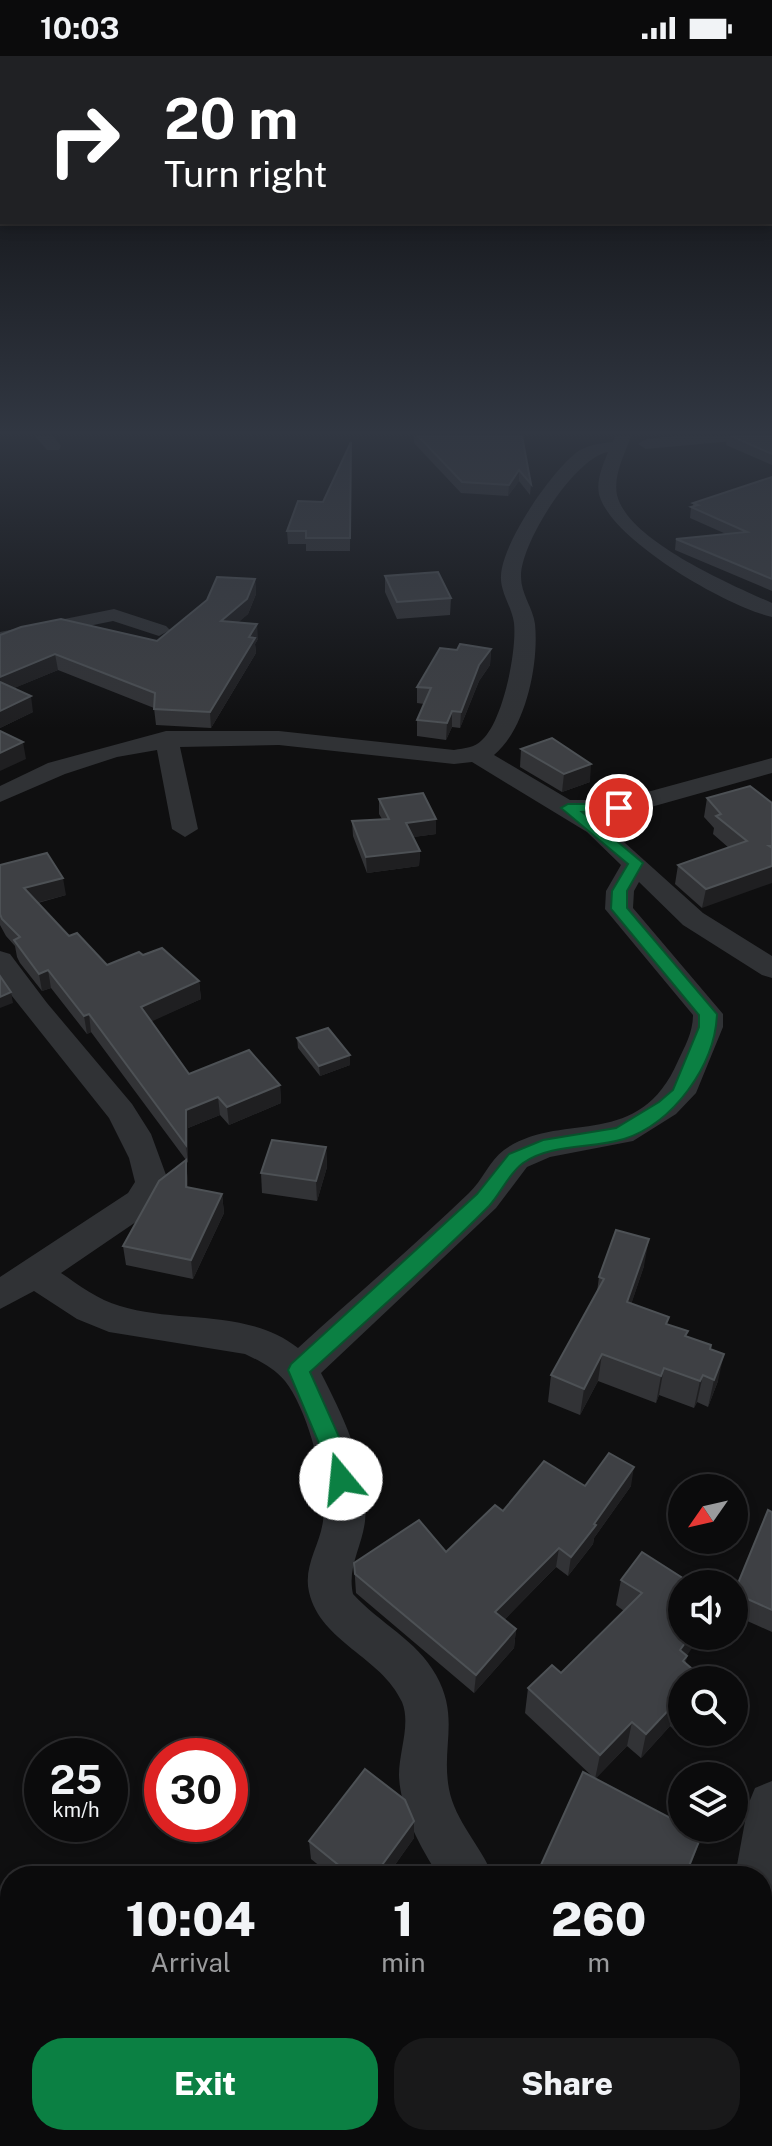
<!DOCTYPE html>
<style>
body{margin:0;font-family:"Public Sans",sans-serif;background:#19191a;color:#f1f3f6;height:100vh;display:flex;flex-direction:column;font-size:30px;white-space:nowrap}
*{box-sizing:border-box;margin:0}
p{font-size:26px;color:#9a9b9d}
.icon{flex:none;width:44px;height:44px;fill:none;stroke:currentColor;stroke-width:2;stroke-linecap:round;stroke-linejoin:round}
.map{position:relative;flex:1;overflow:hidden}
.side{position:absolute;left:0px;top:1810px;width:772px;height:280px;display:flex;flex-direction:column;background:#0b0b0c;border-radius:32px 32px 0 0;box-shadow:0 4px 12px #0003,0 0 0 2px #2b2b2d}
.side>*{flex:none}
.guide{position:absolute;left:0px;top:0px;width:772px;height:168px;box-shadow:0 4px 12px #0003,0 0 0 2px #2b2b2d;background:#202124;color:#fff;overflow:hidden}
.needle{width:52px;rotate:236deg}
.tools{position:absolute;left:668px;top:1418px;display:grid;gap:16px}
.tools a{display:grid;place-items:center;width:80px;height:80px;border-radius:50%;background:#0b0b0c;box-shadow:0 4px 12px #0003,0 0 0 2px #2b2b2d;font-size:40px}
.speed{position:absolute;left:24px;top:1682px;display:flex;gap:16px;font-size:40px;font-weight:700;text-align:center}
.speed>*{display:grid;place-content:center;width:104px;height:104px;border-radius:50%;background:#0b0b0c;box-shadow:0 4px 12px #0003,0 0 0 2px #2b2b2d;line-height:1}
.speed small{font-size:20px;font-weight:400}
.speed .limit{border:12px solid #d22;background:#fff;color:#111}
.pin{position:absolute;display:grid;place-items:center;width:68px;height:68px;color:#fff;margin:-34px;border:4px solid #fff;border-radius:50%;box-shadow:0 2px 8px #0007}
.me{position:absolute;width:88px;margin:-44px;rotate:343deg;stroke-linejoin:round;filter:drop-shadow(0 0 6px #0008)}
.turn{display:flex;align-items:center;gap:28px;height:168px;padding:0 32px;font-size:36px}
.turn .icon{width:104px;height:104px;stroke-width:2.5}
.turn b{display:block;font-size:56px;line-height:68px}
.eta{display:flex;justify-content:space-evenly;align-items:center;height:136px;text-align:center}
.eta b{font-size:48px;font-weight:800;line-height:56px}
.button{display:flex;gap:16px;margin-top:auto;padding:16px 32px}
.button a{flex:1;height:92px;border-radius:32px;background:#0b8043;color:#fff;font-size:32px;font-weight:800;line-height:92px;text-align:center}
.button a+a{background:#19191a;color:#f1f3f6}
.status{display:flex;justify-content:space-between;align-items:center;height:56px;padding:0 40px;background:#0b0b0c;direction:ltr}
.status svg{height:22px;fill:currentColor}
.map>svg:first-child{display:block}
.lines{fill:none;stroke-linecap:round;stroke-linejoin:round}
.minor{fill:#303235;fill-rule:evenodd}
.wall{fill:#323336}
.shaded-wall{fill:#1f1f21}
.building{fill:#3e4044;stroke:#4d5155;stroke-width:2}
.route{fill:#0b8043;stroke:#07532c;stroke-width:2}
</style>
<div class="status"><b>10:03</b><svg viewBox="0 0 49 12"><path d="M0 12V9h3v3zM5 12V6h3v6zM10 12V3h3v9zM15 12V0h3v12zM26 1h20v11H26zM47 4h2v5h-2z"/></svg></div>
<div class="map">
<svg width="772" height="2090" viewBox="0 0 772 2090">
<rect width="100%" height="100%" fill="#0f0f10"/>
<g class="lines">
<!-- minor -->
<g class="minor">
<polygon points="35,380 53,380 61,390 59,394 47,394"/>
<path d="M615,380H631C625,398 613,419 617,439C628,485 732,529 772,547V561C726,550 619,488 601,444C594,429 602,411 608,396C574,402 520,488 521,521C521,538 533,552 535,568C539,607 526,673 494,699L570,744H618L772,702V717L619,760H595L703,857L772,900V922L762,919L683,869L639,826L634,835L633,852L723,958V971L696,1037L676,1058L633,1085L550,1101L527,1111L496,1152L321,1317C343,1360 370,1415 365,1465C362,1491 347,1511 353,1538C379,1567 417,1584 436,1619C460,1662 441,1690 449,1733C455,1765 481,1790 493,1820H439C420,1791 400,1754 399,1719C399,1695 411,1668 402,1646C381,1600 321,1587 309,1536C303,1510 320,1489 323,1465C328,1429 308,1354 285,1325C275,1313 260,1305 245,1298L109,1276L77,1263L34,1235L0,1253V1221L128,1137L135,1126L129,1102L109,1062L0,925V895L10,898L47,947L132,1048L151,1078L169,1127L152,1155L61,1217C79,1229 98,1244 120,1250C178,1268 247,1252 298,1292C355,1240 414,1190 469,1137C482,1125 490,1104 504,1094C562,1053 638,1097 678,1005C685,990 693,976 693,959L605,853L606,835L621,809L587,776L472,706L454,708L279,689L180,691L198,773L185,781L172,773L157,694L117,701L65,718L0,746V730L48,707L166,675H279L454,694C465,692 474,692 482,684C503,665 517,595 514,567C512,551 500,536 501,520C502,487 551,416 577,396C587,389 601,387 613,386Z"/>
<polygon points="674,380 741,380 733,385 646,393 638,388 646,383"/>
<polygon points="114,553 166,570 170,574 159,580 113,565 0,588 0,576"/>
<polygon points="772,1725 772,1840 762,1844 762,1820 735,1820 748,1749 755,1732"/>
<polygon points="623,2080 682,2080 686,2090 627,2090"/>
<polygon points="691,2080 747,2080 745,2090 689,2090"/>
</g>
</g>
<!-- wall -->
<g class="wall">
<polygon points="414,380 522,380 531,428 530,439 519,425 508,440 461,437 414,387"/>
<polygon points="728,380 772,380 772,409 726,389"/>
<polygon points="351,386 350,495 306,495 306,488 288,488 287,475 323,446"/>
<polygon points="772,421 772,535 675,494 676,483 726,478 690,462 691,451 693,451 693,447"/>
<polygon points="385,520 451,542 450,559 397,563 385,536"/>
<polygon points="255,523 256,538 248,558 238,566 258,583 255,588 256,597 211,672 156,669 154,652 58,614 14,632 33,656 0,672 0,579 157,585"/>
<polygon points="491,593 490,609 479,625 460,672 452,671 446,684 417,680 417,664 424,648 417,647 417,631 457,594"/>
<polygon points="521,693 590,726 562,736 520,711"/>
<polygon points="707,742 772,747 702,852 675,828 678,809 729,792 713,778 714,772 704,761"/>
<polygon points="379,743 436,763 436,778 413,781 420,795 419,810 367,817 353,780 352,765 382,763 379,758"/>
<polygon points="0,809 66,839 38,847 69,880 107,909 143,899 199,925 201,943 151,965 189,1018 280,1029 281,1047 229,1069 220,1059 188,1072 188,1107 186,1104 188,1131 222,1138 224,1157 193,1223 126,1209 123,1190 186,1104 91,976 87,978 51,932 42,935 20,907 17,901 15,890 6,880 0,869"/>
<polygon points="297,982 350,1009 320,1020 298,992"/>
<polygon points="326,1091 327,1111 317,1145 262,1137 261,1117"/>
<polygon points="644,1210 631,1248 710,1293 718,1325 708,1351 697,1346 694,1352 659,1339 656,1347 598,1325 580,1359 548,1346 551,1319 597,1236 599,1221"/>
<polygon points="585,1430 631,1430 594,1482 593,1488 568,1520 556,1511 504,1564 516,1573 514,1592 474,1637 356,1537 354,1507 446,1496 503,1455"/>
<polygon points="772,1456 772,1576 734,1559 734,1536"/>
<polygon points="642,1496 687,1600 682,1624 682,1676 688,1676 683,1682 670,1670 641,1702 627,1690 595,1723 694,1802 593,1721 525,1657 528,1632 561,1617 624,1555 616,1549 621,1524"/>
<polygon points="414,1765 414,1782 387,1820 332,1820 311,1803 309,1785"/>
</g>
<!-- shaded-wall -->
<g class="shaded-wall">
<polygon points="519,414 519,425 508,440 509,429"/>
<polygon points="255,523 256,538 248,558 223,580 221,565"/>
<polygon points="257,568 258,583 255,588 256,597 211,672 210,656"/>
<polygon points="491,593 490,609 479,625 460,672 461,656 479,609"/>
<polygon points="55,598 58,614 0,638 0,621"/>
<polygon points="31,640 33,656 0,672 0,655"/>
<polygon points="452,655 452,671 446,684 447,667"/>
<polygon points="23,686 26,703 0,715 0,697"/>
<polygon points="591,708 590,726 562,736 564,718"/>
<polygon points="436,763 436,778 406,782 406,767"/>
<polygon points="420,795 419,810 367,817 366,801"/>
<polygon points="772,810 772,827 702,852 706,833"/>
<polygon points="63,822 66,839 28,849 24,832"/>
<polygon points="48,914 51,932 42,935 39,918"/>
<polygon points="199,925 201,943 144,969 141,951"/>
<polygon points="11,936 13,947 0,952 0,941"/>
<polygon points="89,958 91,976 87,978 84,960"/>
<polygon points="350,999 350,1009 320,1020 319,1010"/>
<polygon points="280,1029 281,1047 229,1069 227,1051"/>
<polygon points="218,1041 220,1059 188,1072 188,1107 186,1089 186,1054"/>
<polygon points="326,1091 327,1111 317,1145 316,1125"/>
<polygon points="186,1104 188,1124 188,1150 186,1131"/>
<polygon points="222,1138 224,1157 193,1223 191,1204"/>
<polygon points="649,1183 644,1210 623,1273 627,1246"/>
<polygon points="602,1298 598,1325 580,1359 584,1333"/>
<polygon points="724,1298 718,1325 708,1351 714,1324"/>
<polygon points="664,1312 659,1339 656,1347 661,1320"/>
<polygon points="703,1319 697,1346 694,1352 700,1325"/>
<polygon points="634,1411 631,1430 594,1482 593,1488 568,1520 571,1501"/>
<polygon points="559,1492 556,1511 493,1575 495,1556"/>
<polygon points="516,1573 514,1592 474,1637 476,1619"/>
<polygon points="690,1580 700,1580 686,1601 687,1600 681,1625 680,1594"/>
<polygon points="677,1645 670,1670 641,1702 646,1678"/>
<polygon points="632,1666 627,1690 595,1723 600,1699"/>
<polygon points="414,1765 414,1782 387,1820 374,1820"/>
<polygon points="702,1778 687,1820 685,1820"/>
<polygon points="339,2080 343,2080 341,2090 337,2090"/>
<polygon points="541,2080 544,2080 540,2090 538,2090"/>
</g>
<!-- building -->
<g class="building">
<polygon points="418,380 522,380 531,428 519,414 509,429 462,426"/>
<polygon points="731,380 772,380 772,398"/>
<polygon points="351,386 350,482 306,482 306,475 287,475 298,445 323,446"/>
<polygon points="772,421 772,523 676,483 747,476 691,451 698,449 693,447"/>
<polygon points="438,516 451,542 397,546 385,520"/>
<polygon points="217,521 255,523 247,543 221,565 257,568 249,581 255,582 210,656 154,653 155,637 55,598 0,621 0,579 21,571 61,563 157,585 207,544"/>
<polygon points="460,588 491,593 479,609 461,656 452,655 447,667 417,664 431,632 417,631 440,592 457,594"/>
<polygon points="0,626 31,640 0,655"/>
<polygon points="0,675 23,686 0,697"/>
<polygon points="552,682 591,708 564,718 521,693"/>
<polygon points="750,730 772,747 772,790 769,790 772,792 772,810 706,833 678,809 747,785 716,760 721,758 707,742"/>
<polygon points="423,737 436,763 406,767 420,795 366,801 352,765 389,763 379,743"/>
<polygon points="47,797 63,822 24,832 69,880 77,877 107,909 139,896 143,899 162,892 199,925 141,951 189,1018 249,994 280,1029 227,1051 218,1041 186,1054 186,1089 89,958 84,960 48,914 39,918 14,884 20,881 2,863 0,858 0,809"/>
<polygon points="0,920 11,936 0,941"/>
<polygon points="328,972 350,999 319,1010 297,982"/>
<polygon points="272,1084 326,1091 316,1125 261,1117"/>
<polygon points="186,1104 186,1131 222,1138 191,1204 123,1190 159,1125"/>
<polygon points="616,1174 649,1183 627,1246 669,1261 666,1268 688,1275 685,1280 711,1289 710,1293 724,1298 714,1324 703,1319 700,1325 664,1312 661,1320 602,1298 584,1333 551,1319 604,1223 599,1221"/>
<polygon points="609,1397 634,1411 594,1468 596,1469 571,1501 559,1492 495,1556 516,1573 476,1619 355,1518 354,1507 419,1464 446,1496 495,1449 503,1455 544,1405 585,1430"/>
<polygon points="768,1454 772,1456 772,1554 734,1537"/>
<polygon points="642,1496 692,1528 682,1528 682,1580 690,1580 680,1594 687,1600 683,1605 705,1624 682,1624 682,1650 677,1645 646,1678 632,1666 600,1699 528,1632 552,1609 561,1617 642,1537 621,1524"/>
<polygon points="365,1713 405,1744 414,1765 374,1820 352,1820 309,1785"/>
<polygon points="583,1716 682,1768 682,1772 690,1772 702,1778 685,1820 536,1820"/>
<polygon points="226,2080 339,2080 337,2090 223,2090"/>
<polygon points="414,2080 541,2080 538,2090 409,2090"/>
</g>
<!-- sky -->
<linearGradient id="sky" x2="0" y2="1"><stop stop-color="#080809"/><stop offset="0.56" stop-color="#313742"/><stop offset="1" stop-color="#313742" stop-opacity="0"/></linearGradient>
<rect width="772" height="673" fill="url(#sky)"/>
<!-- route -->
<path class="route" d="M619,748L624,749V755L582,756L643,807L627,835V852L717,958C715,1010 673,1067 624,1083C592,1093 551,1087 523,1107C509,1117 501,1137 489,1150C432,1208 370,1261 310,1316L344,1392L353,1423L349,1430L341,1432L333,1430L321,1392L288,1314L291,1308L477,1138L509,1098L543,1084L616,1072L659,1046L673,1034L699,971V959L611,853L612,835L628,808L561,752L568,748Z"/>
</svg>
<div class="tools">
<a><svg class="needle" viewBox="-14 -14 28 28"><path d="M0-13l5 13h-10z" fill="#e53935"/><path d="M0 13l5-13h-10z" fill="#9a9b9d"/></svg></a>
<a><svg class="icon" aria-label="sound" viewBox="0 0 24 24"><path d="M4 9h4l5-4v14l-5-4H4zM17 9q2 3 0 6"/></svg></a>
<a><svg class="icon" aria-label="search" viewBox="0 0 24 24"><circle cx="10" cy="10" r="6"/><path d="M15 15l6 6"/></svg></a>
<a><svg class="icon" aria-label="layers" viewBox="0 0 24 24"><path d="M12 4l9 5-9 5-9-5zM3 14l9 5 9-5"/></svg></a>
</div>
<div class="speed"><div>25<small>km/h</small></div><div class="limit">30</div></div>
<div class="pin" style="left:619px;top:752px;background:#d93025"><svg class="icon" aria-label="arrive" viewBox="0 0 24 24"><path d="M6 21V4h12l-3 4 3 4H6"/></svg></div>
<svg class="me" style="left:341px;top:1423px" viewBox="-20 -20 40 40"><circle r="19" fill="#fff"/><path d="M0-13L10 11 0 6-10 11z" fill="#0b8043"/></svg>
<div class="guide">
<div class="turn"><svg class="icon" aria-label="right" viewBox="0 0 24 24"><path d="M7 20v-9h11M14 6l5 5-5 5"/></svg><div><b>20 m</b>Turn right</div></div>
</div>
<section class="side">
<div class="eta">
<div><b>10:04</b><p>Arrival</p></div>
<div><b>1</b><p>min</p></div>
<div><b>260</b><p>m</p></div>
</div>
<div class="button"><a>Exit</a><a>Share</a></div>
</section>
</div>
